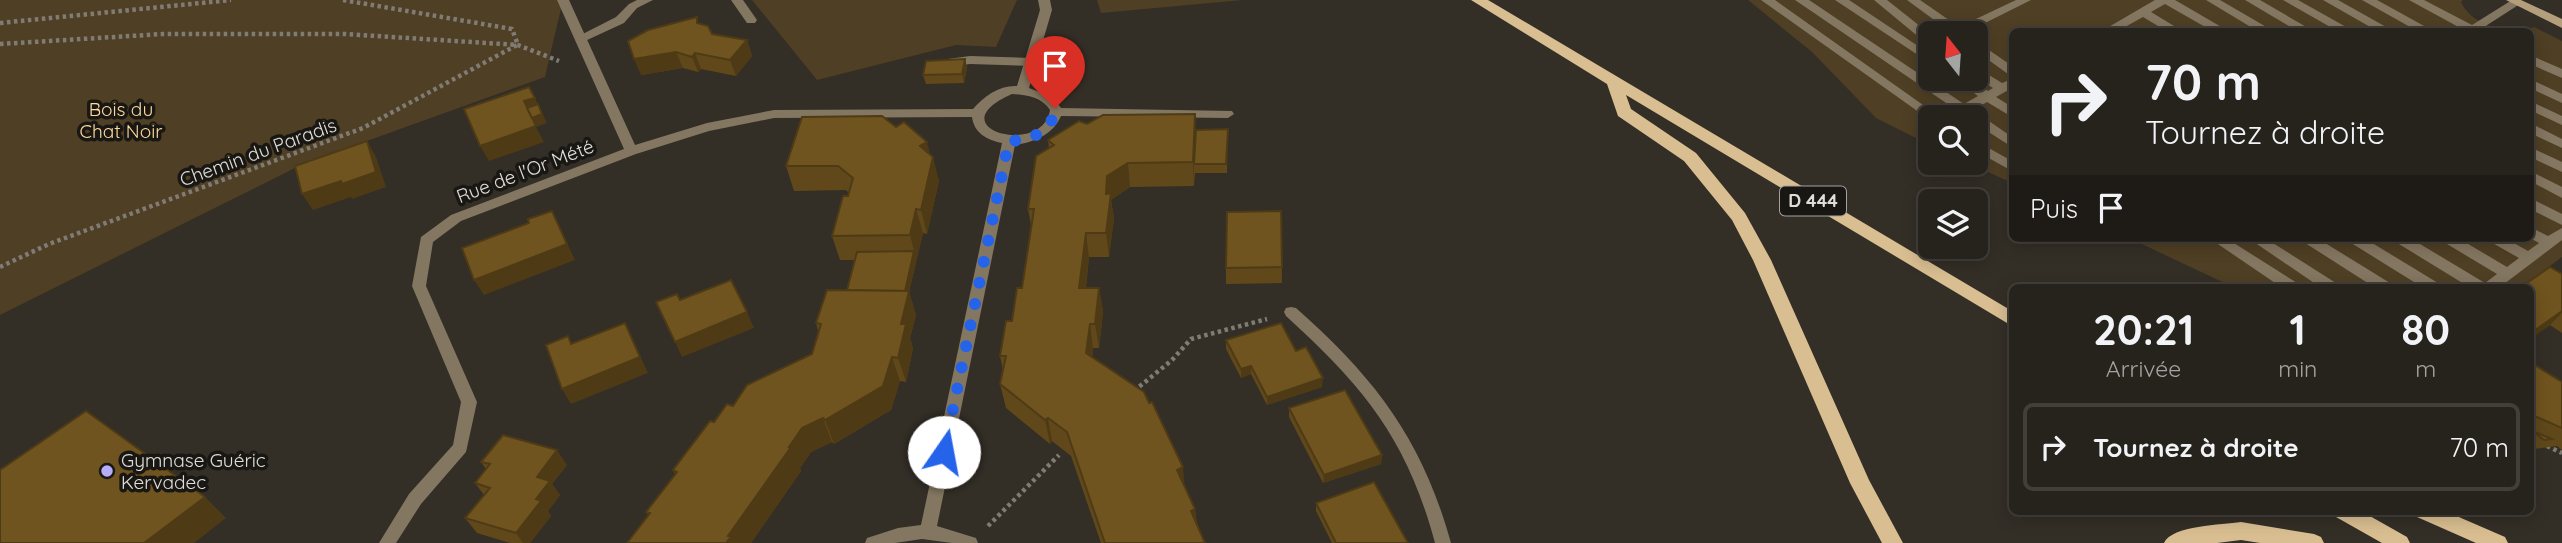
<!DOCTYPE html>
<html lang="fr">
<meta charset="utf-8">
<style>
body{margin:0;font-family:Quicksand,sans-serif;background:#322f29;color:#f1f3f6;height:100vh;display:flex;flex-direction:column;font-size:26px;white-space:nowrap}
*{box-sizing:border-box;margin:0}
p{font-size:23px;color:#a4a4a3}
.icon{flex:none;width:38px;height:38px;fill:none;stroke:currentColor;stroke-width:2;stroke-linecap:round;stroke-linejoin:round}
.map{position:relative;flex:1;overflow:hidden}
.side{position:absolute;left:2009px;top:284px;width:525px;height:231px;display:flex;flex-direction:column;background:#26221c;border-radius:10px;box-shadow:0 4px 18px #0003,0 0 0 2px #423f3b}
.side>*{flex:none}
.top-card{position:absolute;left:2009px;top:28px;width:525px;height:214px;border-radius:10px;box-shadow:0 4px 18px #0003,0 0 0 2px #423f3b;background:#26221c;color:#f1f3f6;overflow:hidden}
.needle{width:46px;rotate:343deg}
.tools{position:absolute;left:1918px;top:21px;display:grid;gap:14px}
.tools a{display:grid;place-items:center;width:70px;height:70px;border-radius:10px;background:#26221c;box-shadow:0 4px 18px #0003,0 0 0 2px #423f3b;font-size:35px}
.pin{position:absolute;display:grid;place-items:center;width:60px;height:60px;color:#fff;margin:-72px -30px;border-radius:50% 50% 50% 0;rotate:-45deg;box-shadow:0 0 7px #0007}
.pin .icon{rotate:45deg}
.me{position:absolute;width:77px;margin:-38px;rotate:12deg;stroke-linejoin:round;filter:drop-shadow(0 0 5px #0008)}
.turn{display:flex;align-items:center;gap:24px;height:147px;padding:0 21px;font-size:32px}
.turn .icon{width:91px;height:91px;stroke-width:2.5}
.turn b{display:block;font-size:49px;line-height:60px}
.then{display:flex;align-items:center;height:66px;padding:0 21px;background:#0003;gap:14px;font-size:26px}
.eta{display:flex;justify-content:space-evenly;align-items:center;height:119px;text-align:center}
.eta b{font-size:42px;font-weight:700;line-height:49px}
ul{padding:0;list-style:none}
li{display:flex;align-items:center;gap:21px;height:88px;margin:0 14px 10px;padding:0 7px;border:4px solid #423f3b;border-radius:10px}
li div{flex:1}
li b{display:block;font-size:26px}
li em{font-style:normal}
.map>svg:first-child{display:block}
.green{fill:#4f3f24;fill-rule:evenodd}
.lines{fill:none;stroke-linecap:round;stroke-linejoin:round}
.path{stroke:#807c75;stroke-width:4.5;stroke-dasharray:3.5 3.5;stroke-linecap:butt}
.lane{fill:#847761;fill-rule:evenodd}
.street{fill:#847761;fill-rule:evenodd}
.secondary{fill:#b49f7d;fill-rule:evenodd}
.primary{fill:#d9be91;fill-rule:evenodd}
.wall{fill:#60481b}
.shaded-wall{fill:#4e3b16}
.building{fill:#70541f;stroke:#4e3b16;stroke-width:2}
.route{stroke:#2563eb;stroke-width:12;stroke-dasharray:0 21.6}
.poi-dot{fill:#b6acf8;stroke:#191713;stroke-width:2.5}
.labels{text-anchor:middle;stroke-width:7;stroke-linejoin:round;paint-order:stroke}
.shield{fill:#191713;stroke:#a5a29d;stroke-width:2}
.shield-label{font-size:18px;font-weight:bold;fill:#e1ddd8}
.park-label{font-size:19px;fill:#fed99d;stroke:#191713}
.street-label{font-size:19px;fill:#e1ddd8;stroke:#191713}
.poi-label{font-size:19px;fill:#e1ddd8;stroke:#191713;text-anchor:start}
</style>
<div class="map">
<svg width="2562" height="543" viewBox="0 0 2562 543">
<rect width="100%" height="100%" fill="#332e26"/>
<!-- green -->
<g class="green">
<polygon points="0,0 563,0 545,77 303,164 0,315"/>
<polygon points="752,0 1017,0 996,47 956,45 817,80"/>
<polygon points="1097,0 1243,0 1101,13"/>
<path d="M1748,0H2463L2461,2C2471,24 2499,30 2521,31L2012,32V183L1968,163H1976V117H1930V145L1876,118L1812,52ZM1930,33H1976V79H1930Z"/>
<polygon points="2534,27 2562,41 2562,257 2522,287 2233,287 2129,238 2530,238 2530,32 2522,31"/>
</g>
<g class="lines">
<!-- path -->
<g class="path">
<polyline points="343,0 512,29 518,45"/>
<polyline points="0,23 231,0"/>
<polyline points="0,44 163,34 345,34 518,45 559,61"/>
<polyline points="0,267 49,244 363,128 517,45"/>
<polyline points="1134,391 1172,360 1191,339 1267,319"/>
<polyline points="2547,446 2562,453"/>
<polyline points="988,526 1059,455"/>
</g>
<!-- lane -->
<g class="lane">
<polygon points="637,0 653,0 637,8 624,23 585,41 581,42 575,38 616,17 629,4"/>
<polygon points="731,0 743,0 757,20 755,23 747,23"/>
<polygon points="1761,0 1775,0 1940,117 1930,117 1930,120"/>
<path d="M1795,0H1809L1964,104L1978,96L1955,79H1969L1988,91L1993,88L1976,77V67L2002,83L2012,79V88L1996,97L2012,107V117L1987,102L1973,110L2012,137V147L1976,124V117C1964,117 1956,117 1944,117L1955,109Z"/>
<polygon points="1835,0 1849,0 1930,54 1930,63"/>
<polygon points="1874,0 1887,0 1930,34 1930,44 1926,43"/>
<polygon points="1907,0 1920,0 1959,27 2016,0 2031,0 1965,33 1952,33"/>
<polygon points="2155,0 2175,0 2230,32 2214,32 2165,4 2151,12 2184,32 2168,32 2143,17 2116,32 2100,32"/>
<polygon points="2206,0 2220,0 2275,32 2259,32"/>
<polygon points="2245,0 2260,0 2315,32 2299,32"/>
<polygon points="2283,0 2298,0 2355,32 2339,32"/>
<polygon points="2323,0 2338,0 2395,32 2379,32"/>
<polygon points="2362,0 2377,0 2435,32 2419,32"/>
<polygon points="2409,0 2424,0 2472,25 2512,0 2523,2 2481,29 2483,32 2462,32 2464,30"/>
<polygon points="1976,41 2012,66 2012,75 2008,74 1976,51"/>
<polygon points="2530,55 2562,69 2562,78 2530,64"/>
<polygon points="970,56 1031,58 1037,62 1031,66 970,64 948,67 942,63 948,59"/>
<polygon points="2530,79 2562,94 2562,103 2530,88"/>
<polygon points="2530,101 2562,116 2562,125 2530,110"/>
<polygon points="2530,123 2562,139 2562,148 2530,133"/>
<polygon points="1976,141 2012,161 2012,171 1976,151"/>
<polygon points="2530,147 2562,162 2562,172 2530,157"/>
<polygon points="2530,171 2562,187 2562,198 2530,181"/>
<polygon points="2530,198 2562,214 2562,225 2530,209"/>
<polygon points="2530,227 2548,236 2562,228 2562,240 2500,287 2469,287 2394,241 2392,238 2410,238 2485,283 2497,274 2442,241 2440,238 2458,238 2507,267 2519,258 2489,241 2487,238 2505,238 2528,251 2539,243 2530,238"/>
<polygon points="2209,238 2226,238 2297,283 2299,287 2281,287"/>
<polygon points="2248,238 2265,238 2336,283 2338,287 2320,287"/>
<polygon points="2300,238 2317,238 2390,283 2392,287 2374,287 2302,241"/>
<polygon points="2346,238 2364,238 2438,283 2440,287 2422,287 2348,241"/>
</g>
<!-- street -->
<g class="street">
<path d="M557,0H569L635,145L707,123L774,110L973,109C984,96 1000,85 1017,86L1040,10L1038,0H1050L1052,10L1029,88L1053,97L1061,108L1232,111L1234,114L1228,118L1061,116C1053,135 1034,142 1015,145L937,526L976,538L978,543H952L922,539L895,543H865L867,538L898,528L921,525L1002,143C987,140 974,133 972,117L774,118L709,131L636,154L461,221L433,242L426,286L477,402L466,452L421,504L396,543H379L409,494L453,445L461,402L412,286L421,237L451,215L624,149ZM1012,94C1026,95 1042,97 1050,110C1043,158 935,128 1012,94Z"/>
<path d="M1291,307L1296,308C1376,379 1422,439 1451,543H1435C1407,439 1364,387 1286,316L1284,312L1286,308Z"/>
</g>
<!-- secondary -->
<polygon class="secondary" points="2506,0 2521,0 2562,19 2562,28"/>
<!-- primary -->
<g class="primary">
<polygon points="1471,0 1488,0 2012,311 2012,326 1626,95 1631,109 1696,153 1745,213 1771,260 1869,480 1903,543 1882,543 1850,483 1753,260 1732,220 1684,161 1618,116 1607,84"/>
<polygon points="2333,511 2361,511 2407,537 2410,543 2382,543 2336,517"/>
<polygon points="2414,511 2445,511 2505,537 2508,543 2476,543 2417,517"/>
<path d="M2241,522L2314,534L2321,537L2324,543H2260L2241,540L2217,543H2164C2172,525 2222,525 2241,522Z"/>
</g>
</g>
<!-- wall -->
<g class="wall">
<polygon points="700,24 712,34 747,40 752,56 736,76 701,69 698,72 683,68 641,75"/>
<polygon points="965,59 967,68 964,83 926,84 923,75"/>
<polygon points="1087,124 1196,130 1228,129 1227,173 1195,173 1194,186 1130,187 1111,200 1114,218 1109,257 1089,257 1086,288 1099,288 1103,312 1099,348 1093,348 1092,357 1184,485 1195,509 1197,524 1205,543 1101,543 1071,456 1052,441 1050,444 1006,408 1000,384 1003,370 1000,356 1022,288 1031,225 1028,209 1049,148 1048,140"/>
<polygon points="930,154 939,181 927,234 923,233 909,292 916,315 910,338 913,348 906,382 900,381 891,410 834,444 832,442 811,452 800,468 801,471 751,543 627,543 648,515 646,512 675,474 673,470 714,422 733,406 812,354 818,331 816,323 847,290 855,260 840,260 832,236 849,193 846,190 794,191 786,166"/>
<polygon points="1281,211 1282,283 1226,284 1226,268"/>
<polygon points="2562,274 2562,333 2550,325 2530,339 2530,287"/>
<polygon points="1226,340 1296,351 1322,387 1267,405 1251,374 1241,378 1226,349"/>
<polygon points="2530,362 2562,382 2562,450 2557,446 2534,449 2530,445"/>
<polygon points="1289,408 1382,455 1381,464 1323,483 1289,417"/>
<polygon points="481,462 567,465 552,484 560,495 548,511 551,516 530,543 510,543 477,533 465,518 484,495 475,483 486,469"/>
<polygon points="1316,503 1408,543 1332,543 1316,511"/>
</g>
<!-- shaded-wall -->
<g class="shaded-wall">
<polygon points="747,40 752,56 736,76 730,60"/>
<polygon points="676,52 683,68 641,75 634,59"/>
<polygon points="695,53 701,69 698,72 692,57"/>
<polygon points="965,59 967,68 964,83 962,74"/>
<polygon points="535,98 547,123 536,127 544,142 489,161 480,146 524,101"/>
<polygon points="1195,114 1196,138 1194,164 1194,186 1193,162"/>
<polygon points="367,141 376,157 386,187 352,199 351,197 313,210 302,194 341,181"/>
<polygon points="927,142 932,161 933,157 939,181 927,234 921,210 920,146"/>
<polygon points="1128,163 1130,187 1111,200 1114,218 1109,257 1106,233 1106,194 1107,176"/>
<polygon points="916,209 923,233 909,292 916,315 910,338 913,348 906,382 898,358 902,302 914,251 910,235"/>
<polygon points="552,211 575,260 484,295 474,280"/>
<polygon points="1086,233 1089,257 1083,312 1079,288"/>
<polygon points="1099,288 1103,312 1099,348 1095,324"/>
<polygon points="2562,311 2562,313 2550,325 2530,339 2530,334 2534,331"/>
<polygon points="747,312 754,328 682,357 675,342"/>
<polygon points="625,323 648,373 571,404 562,389"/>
<polygon points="1090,324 1093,348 1090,377 1086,353"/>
<polygon points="892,357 900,381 891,410 834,444 825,420"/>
<polygon points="1251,366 1251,374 1241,378 1241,369"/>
<polygon points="1323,378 1322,387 1267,405 1267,397"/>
<polygon points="823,418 832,442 811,452 800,468 801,471 751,543 726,543 728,536 802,428"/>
<polygon points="1048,418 1052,441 1050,444 1045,420"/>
<polygon points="557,450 567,465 552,484 560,495 548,511 551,516 530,543 523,543 516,533 536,499 537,477"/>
<polygon points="1382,455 1381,464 1323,483 1324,475"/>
<polygon points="1183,467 1185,491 1177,470"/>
<polygon points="205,497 226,518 194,543 144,543"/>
<polygon points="1195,509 1197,532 1191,511"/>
</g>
<!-- building -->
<g class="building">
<polygon points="697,17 697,23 708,26 712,34 747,40 730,60 695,53 692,57 676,52 634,59 628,41 648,30"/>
<polygon points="965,59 962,74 923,75 926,61"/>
<polygon points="529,87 535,98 524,101 536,126 480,146 464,109"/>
<polygon points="538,104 542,114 532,118 527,108"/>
<polygon points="1195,114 1193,162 1128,163 1107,176 1106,194 1111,193 1106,233 1086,233 1079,288 1099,288 1095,324 1090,324 1086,353 1144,392 1149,403 1152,402 1183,467 1177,470 1195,509 1191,511 1205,543 1105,543 1067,432 1048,418 1045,420 1000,384 1006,356 1000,356 1006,321 1012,321 1017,288 1022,288 1034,209 1028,209 1036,156 1054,145 1048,140 1079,121 1087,124 1103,115"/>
<polygon points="882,116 896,127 904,122 927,142 920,146 933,157 921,210 916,209 910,235 832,236 843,196 848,196 853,178 838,166 786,166 802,117"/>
<polygon points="1228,129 1226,164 1194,164 1196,130"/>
<polygon points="367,141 376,172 342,184 341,181 302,194 295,166"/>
<polygon points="552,211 567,244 474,280 462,248 529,223 528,219"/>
<polygon points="1281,211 1282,267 1226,268 1227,212"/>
<polygon points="914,251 905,291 847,290 857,252"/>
<polygon points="2550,267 2562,274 2562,311 2534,331 2530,329 2530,287 2521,287"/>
<polygon points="731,280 747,312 675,342 656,302 677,294 680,300"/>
<polygon points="827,290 909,291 901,324 906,324 898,358 892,357 883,386 825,420 823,418 802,428 789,447 791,447 728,536 731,537 726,543 627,543 650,513 646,512 677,472 673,470 710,421 714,422 727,404 733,406 747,385 812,354 821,324 816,323"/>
<polygon points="625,323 640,357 562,389 546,345 568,336 571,344"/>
<polygon points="1281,323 1296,351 1306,347 1323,378 1267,397 1251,366 1241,369 1226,340"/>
<polygon points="2530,362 2562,382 2562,428 2530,414"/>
<polygon points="1345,390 1382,455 1324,475 1289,408"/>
<polygon points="86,411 205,497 144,543 0,543 0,470"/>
<polygon points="2530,430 2552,439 2544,440 2534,432 2530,433"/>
<polygon points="503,435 557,450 537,477 550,481 536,499 541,501 516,533 465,518 490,488 475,483 490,464 481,462"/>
<polygon points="1374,482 1408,543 1336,543 1316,503"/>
</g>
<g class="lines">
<!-- route -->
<path class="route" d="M944,452L1009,141C1031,140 1053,132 1055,108"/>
</g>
<!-- markers -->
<circle class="poi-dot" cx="107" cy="471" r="7"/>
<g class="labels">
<!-- shield labels -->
<rect class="shield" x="1780" y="186.5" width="66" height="29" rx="5"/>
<g class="shield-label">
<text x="1813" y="207">D 444</text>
</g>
<!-- park labels -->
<g class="park-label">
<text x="121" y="116">Bois du<tspan x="121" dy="22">Chat Noir</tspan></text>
</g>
<!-- street labels -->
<g class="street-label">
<text transform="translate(258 152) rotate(-20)" y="7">Chemin du Paradis</text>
<text transform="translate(525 171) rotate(-21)" y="7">Rue de l'Or Mété</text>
</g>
<!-- poi labels -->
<g class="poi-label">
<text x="121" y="467">Gymnase Guéric<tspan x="121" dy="22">Kervadec</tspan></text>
</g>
</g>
</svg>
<div class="tools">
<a><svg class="needle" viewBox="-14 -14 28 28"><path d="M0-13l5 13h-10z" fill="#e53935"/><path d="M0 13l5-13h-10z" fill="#a4a4a3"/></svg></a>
<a><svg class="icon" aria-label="search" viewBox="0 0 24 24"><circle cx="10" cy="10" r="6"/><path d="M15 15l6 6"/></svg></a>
<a><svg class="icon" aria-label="layers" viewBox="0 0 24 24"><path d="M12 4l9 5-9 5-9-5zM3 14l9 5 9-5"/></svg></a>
</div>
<div class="pin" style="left:1055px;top:108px;background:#d93025"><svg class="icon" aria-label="arrive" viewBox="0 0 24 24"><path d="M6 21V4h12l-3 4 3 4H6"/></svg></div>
<svg class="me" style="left:944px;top:452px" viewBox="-20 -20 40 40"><circle r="19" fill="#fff"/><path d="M0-13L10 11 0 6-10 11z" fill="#2563eb"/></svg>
<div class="top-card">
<div class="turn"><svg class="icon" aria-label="right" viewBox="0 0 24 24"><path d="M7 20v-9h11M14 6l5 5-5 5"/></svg><div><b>70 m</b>Tournez à droite</div></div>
<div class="then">Puis<svg class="icon" aria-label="arrive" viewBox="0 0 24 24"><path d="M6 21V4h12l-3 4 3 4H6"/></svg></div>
</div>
<section class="side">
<div class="eta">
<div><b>20:21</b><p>Arrivée</p></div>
<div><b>1</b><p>min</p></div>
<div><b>80</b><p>m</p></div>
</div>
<ul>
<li><svg class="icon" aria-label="right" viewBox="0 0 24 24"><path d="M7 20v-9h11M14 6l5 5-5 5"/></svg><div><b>Tournez à droite</b></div><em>70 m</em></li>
</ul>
</section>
</div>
